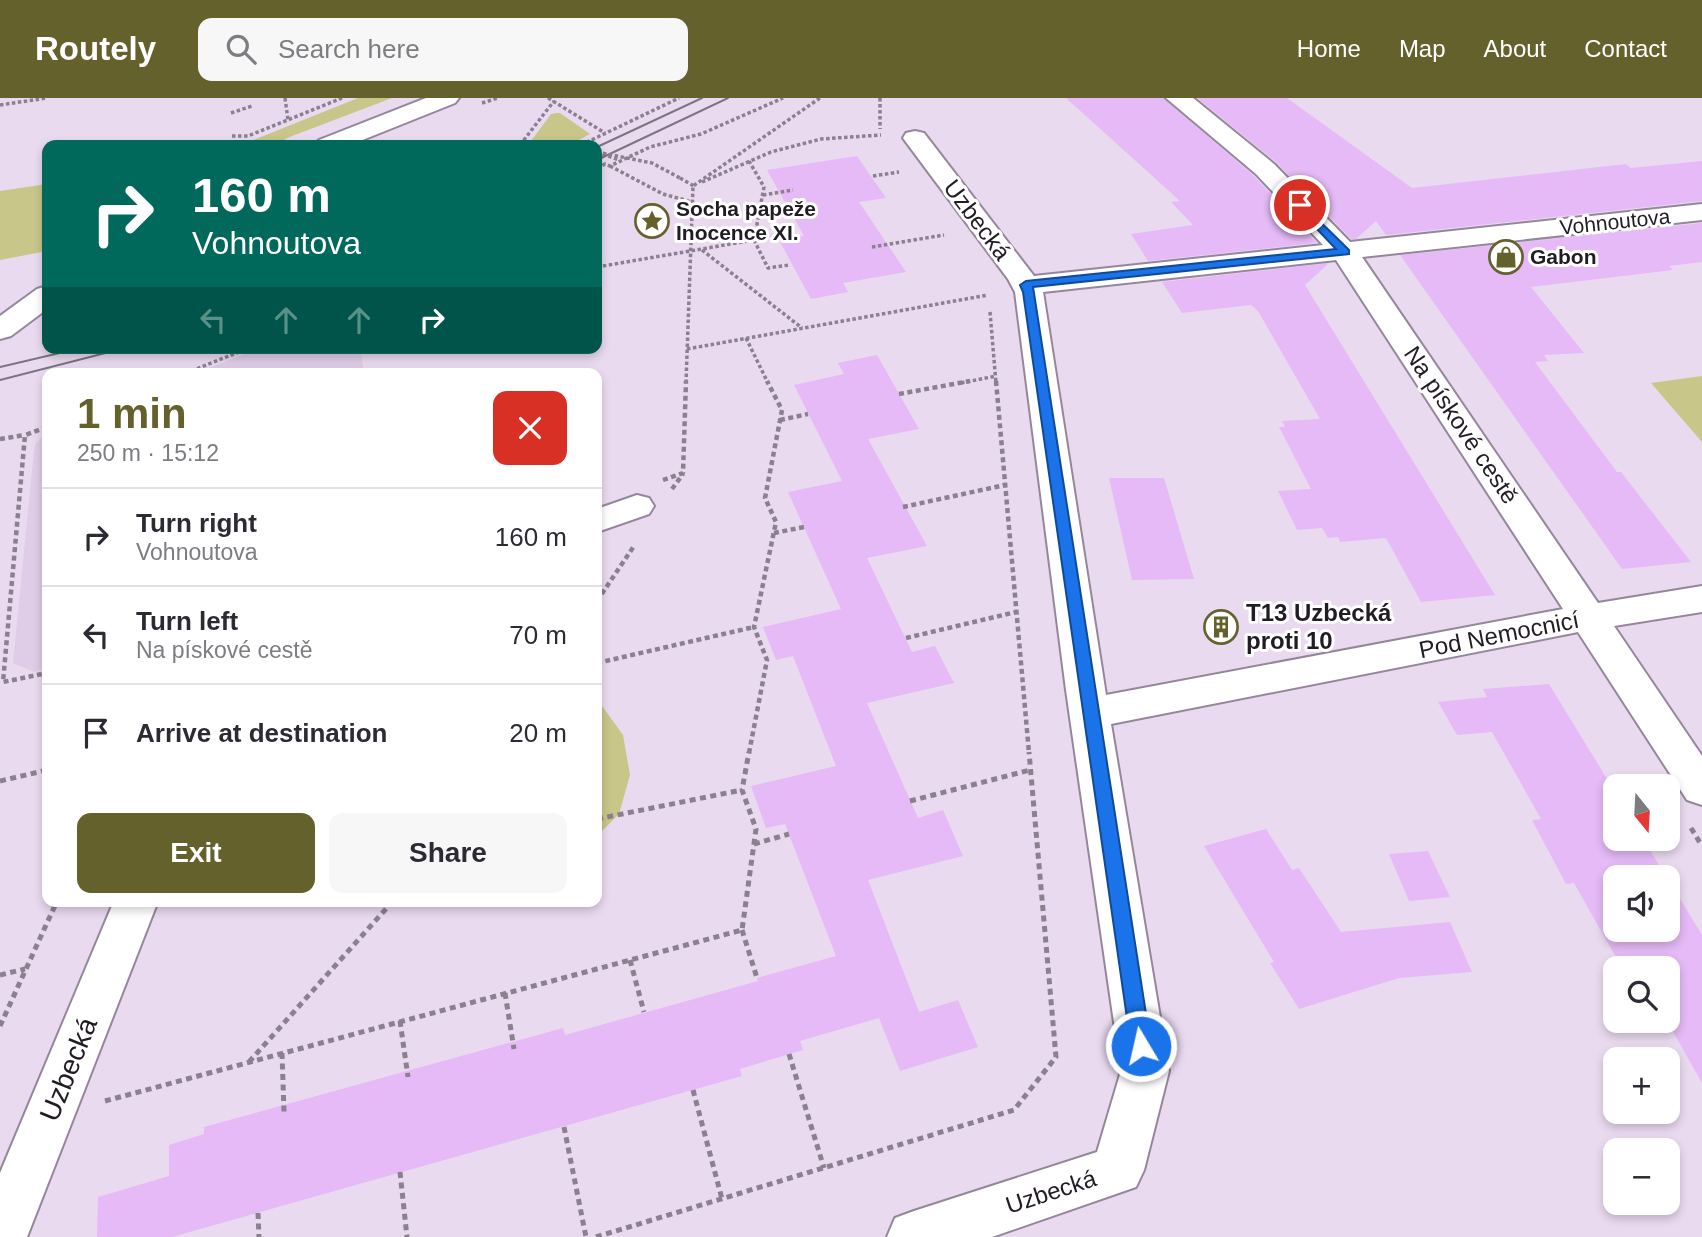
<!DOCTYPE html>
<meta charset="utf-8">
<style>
body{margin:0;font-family:Arial,sans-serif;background:#f7f7f7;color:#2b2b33;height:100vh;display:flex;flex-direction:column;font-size:26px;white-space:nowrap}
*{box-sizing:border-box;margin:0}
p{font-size:23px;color:#7c7c81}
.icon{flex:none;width:38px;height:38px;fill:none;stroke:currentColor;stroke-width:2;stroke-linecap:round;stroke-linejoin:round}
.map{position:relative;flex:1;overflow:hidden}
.details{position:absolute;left:42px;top:270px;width:560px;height:539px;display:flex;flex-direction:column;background:#fff;border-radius:14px;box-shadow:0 4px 10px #0003}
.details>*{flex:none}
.hud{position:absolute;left:42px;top:42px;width:560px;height:214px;border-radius:14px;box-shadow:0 4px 10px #0003;background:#00695c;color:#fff;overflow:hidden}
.needle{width:46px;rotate:162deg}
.fabs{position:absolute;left:1603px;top:676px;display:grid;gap:14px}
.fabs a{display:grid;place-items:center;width:77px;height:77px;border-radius:14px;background:#fff;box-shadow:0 4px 10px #0003;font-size:35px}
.pin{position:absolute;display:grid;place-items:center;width:60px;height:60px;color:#fff;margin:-30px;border:4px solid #fff;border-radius:50%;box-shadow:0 2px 7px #0007}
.me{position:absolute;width:77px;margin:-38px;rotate:351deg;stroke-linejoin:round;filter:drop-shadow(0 0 5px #0008)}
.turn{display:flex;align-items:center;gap:24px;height:147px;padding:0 35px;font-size:32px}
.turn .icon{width:91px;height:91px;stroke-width:2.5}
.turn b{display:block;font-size:49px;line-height:60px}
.lanes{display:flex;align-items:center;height:66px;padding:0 35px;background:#0003;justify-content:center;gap:35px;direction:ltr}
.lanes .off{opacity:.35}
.round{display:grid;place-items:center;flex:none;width:74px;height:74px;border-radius:14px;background:#f7f7f7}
.headline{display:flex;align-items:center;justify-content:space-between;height:119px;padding:0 35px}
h1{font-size:42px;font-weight:700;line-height:52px;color:#64612d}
.button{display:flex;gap:14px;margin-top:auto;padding:14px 35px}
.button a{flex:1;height:80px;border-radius:14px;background:#64612d;color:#fff;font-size:28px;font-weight:700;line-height:80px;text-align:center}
.button a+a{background:#f7f7f7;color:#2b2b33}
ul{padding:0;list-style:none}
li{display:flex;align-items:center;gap:21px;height:98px;padding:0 35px;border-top:2px solid #e1e1e2}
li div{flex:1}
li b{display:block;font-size:26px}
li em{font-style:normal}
header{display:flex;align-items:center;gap:42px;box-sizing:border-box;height:98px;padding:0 35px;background:#64612d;color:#fff}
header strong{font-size:33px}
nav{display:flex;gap:38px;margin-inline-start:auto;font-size:24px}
.search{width:490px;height:63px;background:#f7f7f7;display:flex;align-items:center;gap:18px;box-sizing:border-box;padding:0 24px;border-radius:14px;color:#7c7c81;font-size:26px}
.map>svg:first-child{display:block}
.built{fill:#dfcce7}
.green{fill:#c9c68a}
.building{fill:#e5baf6}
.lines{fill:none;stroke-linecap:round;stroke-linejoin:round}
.minor-casing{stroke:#95879b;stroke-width:4}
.path-far2{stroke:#8b808f;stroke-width:3.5;stroke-dasharray:3.5 2.5;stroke-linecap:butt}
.path-far1{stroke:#8b808f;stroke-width:4.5;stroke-dasharray:5 3.5;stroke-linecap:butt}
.path{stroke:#8b808f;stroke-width:5;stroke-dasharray:6 4.5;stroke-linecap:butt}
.minor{fill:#fff;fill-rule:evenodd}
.tram{stroke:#7d7381;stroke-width:2}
.path-bridge{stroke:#8b808f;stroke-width:3.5;stroke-dasharray:3.5 2.5;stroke-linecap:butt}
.route{fill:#1a73e8;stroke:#114b97;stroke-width:2}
.labels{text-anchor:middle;stroke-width:6;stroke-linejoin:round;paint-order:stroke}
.far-poi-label{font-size:21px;font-weight:bold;fill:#211c23;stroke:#fff;text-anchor:start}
.far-street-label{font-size:21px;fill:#211c23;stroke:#fff}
.street-label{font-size:24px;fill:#211c23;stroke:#fff}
.poi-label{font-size:24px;font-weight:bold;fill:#211c23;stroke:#fff;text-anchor:start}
.near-street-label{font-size:28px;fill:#211c23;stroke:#fff}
</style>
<header>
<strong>Routely</strong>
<div class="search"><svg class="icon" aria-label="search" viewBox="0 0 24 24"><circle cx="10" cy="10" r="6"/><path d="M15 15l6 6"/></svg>Search here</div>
<nav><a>Home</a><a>Map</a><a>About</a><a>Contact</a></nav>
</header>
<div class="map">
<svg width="1702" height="1139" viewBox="0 0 1702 1139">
<rect width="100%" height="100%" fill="#eadaf0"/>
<!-- built -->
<g class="built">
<polygon points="259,250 360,250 364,275 197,275"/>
<polygon points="47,334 47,570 34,574 13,565 34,352 36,345"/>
</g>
<!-- green -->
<g class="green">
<polygon points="358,0 392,0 287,40 278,47 241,47"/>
<polygon points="556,15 560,15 590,36 570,47 528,47 551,16"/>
<polygon points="47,86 47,153 0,162 0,93"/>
<polygon points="1702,278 1702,344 1651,285"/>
<polygon points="597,601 623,637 630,677 619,716 597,738"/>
</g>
<!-- building -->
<g class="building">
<polygon points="1066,0 1163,0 1254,78 1317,145 1148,163 1131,136 1193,127 1171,104 1180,103"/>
<polygon points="1197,0 1287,0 1412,90 1626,66 1631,70 1702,63 1702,103 1386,137 1376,123 1356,141 1351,141 1276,64"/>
<polygon points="857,58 886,100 859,104 906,174 843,185 848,194 811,201 779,142 804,138 767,72"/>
<polygon points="1702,125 1702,164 1669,168 1673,172 1531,189 1584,255 1544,257 1548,263 1535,264 1617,374 1621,374 1691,464 1622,471 1400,157"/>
<polygon points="1329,165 1305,187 1495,497 1421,504 1386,440 1340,444 1338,439 1328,440 1322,430 1297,432 1278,393 1311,391 1279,329 1285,329 1282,323 1320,321 1258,213 1251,207 1182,215 1162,184"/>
<polygon points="877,257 919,331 868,341 927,448 867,460 912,554 935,548 954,585 867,605 918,720 943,712 963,758 868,782 919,914 958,902 978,949 900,973 879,920 800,943 803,952 740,971 742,978 172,1139 97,1139 98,1099 169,1078 169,1047 204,1036 204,1029 563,930 565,937 758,883 757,880 836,858 785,726 766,730 751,688 836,668 793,558 776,562 763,529 841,511 788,394 842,383 794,287 844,276 838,265"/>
<polygon points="1109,380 1164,380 1194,481 1132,482"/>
<polygon points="1549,586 1615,694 1615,740 1643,740 1666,779 1615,779 1615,831 1668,831 1668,781 1702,837 1702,985 1672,932 1658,933 1652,922 1668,922 1668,870 1622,870 1574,785 1566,786 1532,722 1541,721 1492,634 1457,637 1438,604 1487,599 1483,591"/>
<polygon points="1266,731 1292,772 1299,770 1341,834 1450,824 1472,874 1399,880 1299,911 1270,865 1274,864 1204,748"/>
<polygon points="1428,753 1450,799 1409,803 1389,756"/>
</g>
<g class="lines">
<!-- minor casing -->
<g class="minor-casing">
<g id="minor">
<polygon points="426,0 459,0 455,5 350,47 315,47 319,42"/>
<path d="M1166,0H1193L1274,66L1350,144L1702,106V122L1362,159L1598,505L1702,488V514L1614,528L1702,658V707L1687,702L1578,534L1111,626L1169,973L1144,1072L1136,1089L992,1139H887L895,1120L914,1113L1097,1054L1121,973L1066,592L1015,194L1008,181L903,40L906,35L915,33L924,35L1034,178L1323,147L1256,76ZM1336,162L1563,511L1106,597L1043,194Z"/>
<polygon points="47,188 47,211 11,238 0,241 0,218 37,191"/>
<polygon points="637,397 649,400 654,408 649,416 597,434 597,411"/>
<polygon points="114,803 158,803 27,1139 0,1139 0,1075"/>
</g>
</g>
<!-- path-far2 -->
<g class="path-far2">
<polyline points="285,0 288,22"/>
<polyline points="548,0 605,35"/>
<polyline points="880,0 880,31"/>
<polyline points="482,5 498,0"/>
<polyline points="0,7 47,0"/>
<polyline points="231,15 252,8"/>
<polyline points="232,38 248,38 342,0"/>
<polyline points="520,47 554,3"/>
<polyline points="581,47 679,0"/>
<polyline points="597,54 619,62"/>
<polyline points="610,68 663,96 692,104"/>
<polyline points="597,70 605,66 610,68 650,49 701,36 783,0"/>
<polyline points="873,78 899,74"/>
<polyline points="680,80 694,88"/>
<polyline points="702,84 771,54 821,41 881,37"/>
<polyline points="763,97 793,92"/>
<polyline points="754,142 768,170 789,167"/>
<polyline points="872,149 944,137"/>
<polyline points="702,152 802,230"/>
<polyline points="597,169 754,142 764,89 749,63"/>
<polyline points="990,214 996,285"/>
<polyline points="746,240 768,285"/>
<polyline points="687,251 988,197"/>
<polyline points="186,275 249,250"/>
<polyline points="686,285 693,88 820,0"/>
<polyline points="961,285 996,278"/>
</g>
<!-- path-far1 -->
<g class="path-far1">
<polyline points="996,283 1029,655"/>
<polyline points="899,296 970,283"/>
<polyline points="780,322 808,316"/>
<polyline points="47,329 25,337 3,584 47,575"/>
<polyline points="0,341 25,337"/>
<polyline points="663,382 683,375 686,283"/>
<polyline points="672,391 683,376"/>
<polyline points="903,409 1005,387"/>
<polyline points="774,435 804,429"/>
<polyline points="597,503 634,448"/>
<polyline points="906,540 1016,514"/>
<polyline points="597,565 754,529"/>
<polyline points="749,655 767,562 754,529 776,424 765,400 782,312 767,283"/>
</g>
<!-- path -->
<g class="path">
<polyline points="0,683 47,672"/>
<polyline points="910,703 1030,672"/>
<polyline points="597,721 742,692"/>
<polyline points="1691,730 1702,748"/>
<polyline points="754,746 789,736"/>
<polyline points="742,832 757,880"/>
<polyline points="630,862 644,914"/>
<polyline points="0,877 25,871"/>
<polyline points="505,895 514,951"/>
<polyline points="400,923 408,979"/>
<polyline points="0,928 57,803"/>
<polyline points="282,955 284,1014"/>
<polyline points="789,956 824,1070"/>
<polyline points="249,964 393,803"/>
<polyline points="693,992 722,1101"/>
<polyline points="105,1003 742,832 756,731 742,692 749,654"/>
<polyline points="564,1029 586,1139"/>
<polyline points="400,1074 407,1139"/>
<polyline points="258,1115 259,1139"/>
<polyline points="596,1139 1014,1012 1056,959 1029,654"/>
</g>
<!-- minor -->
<use href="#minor" class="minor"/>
<!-- tram -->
<g class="tram">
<polyline points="597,49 702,0"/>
<polyline points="597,62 728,0"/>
<polyline points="0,269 81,250"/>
<polyline points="0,282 125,250"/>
</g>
<!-- path-bridge -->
<g class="path-bridge">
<polyline points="500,47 552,47"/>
<polyline points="597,54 652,65 680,80"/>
</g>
</g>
<!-- route -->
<polygon class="route" points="1300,104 1349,152 1349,156 1033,189 1151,948 1148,955 1141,957 1134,955 1131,948 1023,194 1020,187 1026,183 1336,151 1296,109 1294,107"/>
<!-- icons -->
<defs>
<g id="sight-ring" transform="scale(1.75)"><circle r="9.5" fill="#fff" stroke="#64612d" stroke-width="1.5"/><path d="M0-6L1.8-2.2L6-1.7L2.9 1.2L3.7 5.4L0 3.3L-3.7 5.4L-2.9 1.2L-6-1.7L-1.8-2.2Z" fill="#64612d"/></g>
<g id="shop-ring" transform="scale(1.75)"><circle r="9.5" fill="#fff" stroke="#64612d" stroke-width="1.5"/><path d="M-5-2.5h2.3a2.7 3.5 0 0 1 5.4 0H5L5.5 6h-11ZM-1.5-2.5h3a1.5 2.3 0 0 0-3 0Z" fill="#64612d"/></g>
<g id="building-ring" transform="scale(1.75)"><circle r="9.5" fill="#fff" stroke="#64612d" stroke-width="1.5"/><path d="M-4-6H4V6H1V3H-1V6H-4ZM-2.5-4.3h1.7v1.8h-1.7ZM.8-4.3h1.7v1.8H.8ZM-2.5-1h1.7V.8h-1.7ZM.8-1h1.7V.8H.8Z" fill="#64612d"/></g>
</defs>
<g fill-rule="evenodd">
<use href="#sight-ring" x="652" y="123"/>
<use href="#shop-ring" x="1506" y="159"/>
<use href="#building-ring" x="1221" y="529"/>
</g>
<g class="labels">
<!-- far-poi labels -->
<g class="far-poi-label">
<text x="676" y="118">Socha papeže<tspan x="676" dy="24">Inocence XI.</tspan></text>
<text x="1530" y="166">Gabon</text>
</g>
<!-- far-street labels -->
<g class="far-street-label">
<text transform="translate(1615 124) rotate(-6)" y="7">Vohnoutova</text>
</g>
<!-- street labels -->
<g class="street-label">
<text transform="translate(977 122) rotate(53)" y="8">Uzbecká</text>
<text transform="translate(1461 327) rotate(56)" y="8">Na pískové cestě</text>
<text transform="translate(1499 537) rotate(-11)" y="8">Pod Nemocnicí</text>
<text transform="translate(1051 1094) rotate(-18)" y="8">Uzbecká</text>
</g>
<!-- poi labels -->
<g class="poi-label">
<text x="1246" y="523">T13 Uzbecká<tspan x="1246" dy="28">proti 10</tspan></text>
</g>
<!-- near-street labels -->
<g class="near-street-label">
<text transform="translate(68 971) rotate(-68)" y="10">Uzbecká</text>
</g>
</g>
</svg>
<div class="fabs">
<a><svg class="needle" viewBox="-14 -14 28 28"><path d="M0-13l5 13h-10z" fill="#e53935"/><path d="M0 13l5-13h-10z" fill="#7c7c81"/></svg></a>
<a><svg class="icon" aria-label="sound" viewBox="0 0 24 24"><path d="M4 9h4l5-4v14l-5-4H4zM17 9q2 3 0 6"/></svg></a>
<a><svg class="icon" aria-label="search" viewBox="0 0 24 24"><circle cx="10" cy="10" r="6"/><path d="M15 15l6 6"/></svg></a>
<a>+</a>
<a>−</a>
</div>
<div class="pin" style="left:1300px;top:107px;background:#d93025"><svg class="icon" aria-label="arrive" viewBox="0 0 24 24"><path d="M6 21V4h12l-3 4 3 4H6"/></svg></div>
<svg class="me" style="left:1141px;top:948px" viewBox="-20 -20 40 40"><circle r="17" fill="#1a73e8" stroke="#fff" stroke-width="3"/><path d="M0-11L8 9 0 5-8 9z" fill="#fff"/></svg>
<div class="hud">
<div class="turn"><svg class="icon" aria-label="right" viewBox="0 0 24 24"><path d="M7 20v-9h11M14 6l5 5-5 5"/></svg><div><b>160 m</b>Vohnoutova</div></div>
<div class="lanes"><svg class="icon off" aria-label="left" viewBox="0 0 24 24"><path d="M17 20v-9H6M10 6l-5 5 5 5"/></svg><svg class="icon off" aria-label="ahead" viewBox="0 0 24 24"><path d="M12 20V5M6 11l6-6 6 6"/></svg><svg class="icon off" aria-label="ahead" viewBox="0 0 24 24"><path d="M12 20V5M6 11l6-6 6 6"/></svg><svg class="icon" aria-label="right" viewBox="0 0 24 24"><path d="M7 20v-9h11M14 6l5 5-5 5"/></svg></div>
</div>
<section class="details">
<div class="headline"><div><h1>1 min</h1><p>250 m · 15:12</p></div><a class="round" style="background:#d93025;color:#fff"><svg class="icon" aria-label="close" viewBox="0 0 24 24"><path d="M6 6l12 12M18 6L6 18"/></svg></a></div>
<ul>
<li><svg class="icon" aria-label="right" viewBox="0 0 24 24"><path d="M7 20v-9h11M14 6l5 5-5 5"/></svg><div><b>Turn right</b><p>Vohnoutova</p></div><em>160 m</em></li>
<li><svg class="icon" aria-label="left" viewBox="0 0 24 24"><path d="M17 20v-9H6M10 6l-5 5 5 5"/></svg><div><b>Turn left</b><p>Na pískové cestě</p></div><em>70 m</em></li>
<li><svg class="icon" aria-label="arrive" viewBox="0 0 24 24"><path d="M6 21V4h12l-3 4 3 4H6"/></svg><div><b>Arrive at destination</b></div><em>20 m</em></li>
</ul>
<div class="button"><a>Exit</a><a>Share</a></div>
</section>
</div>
